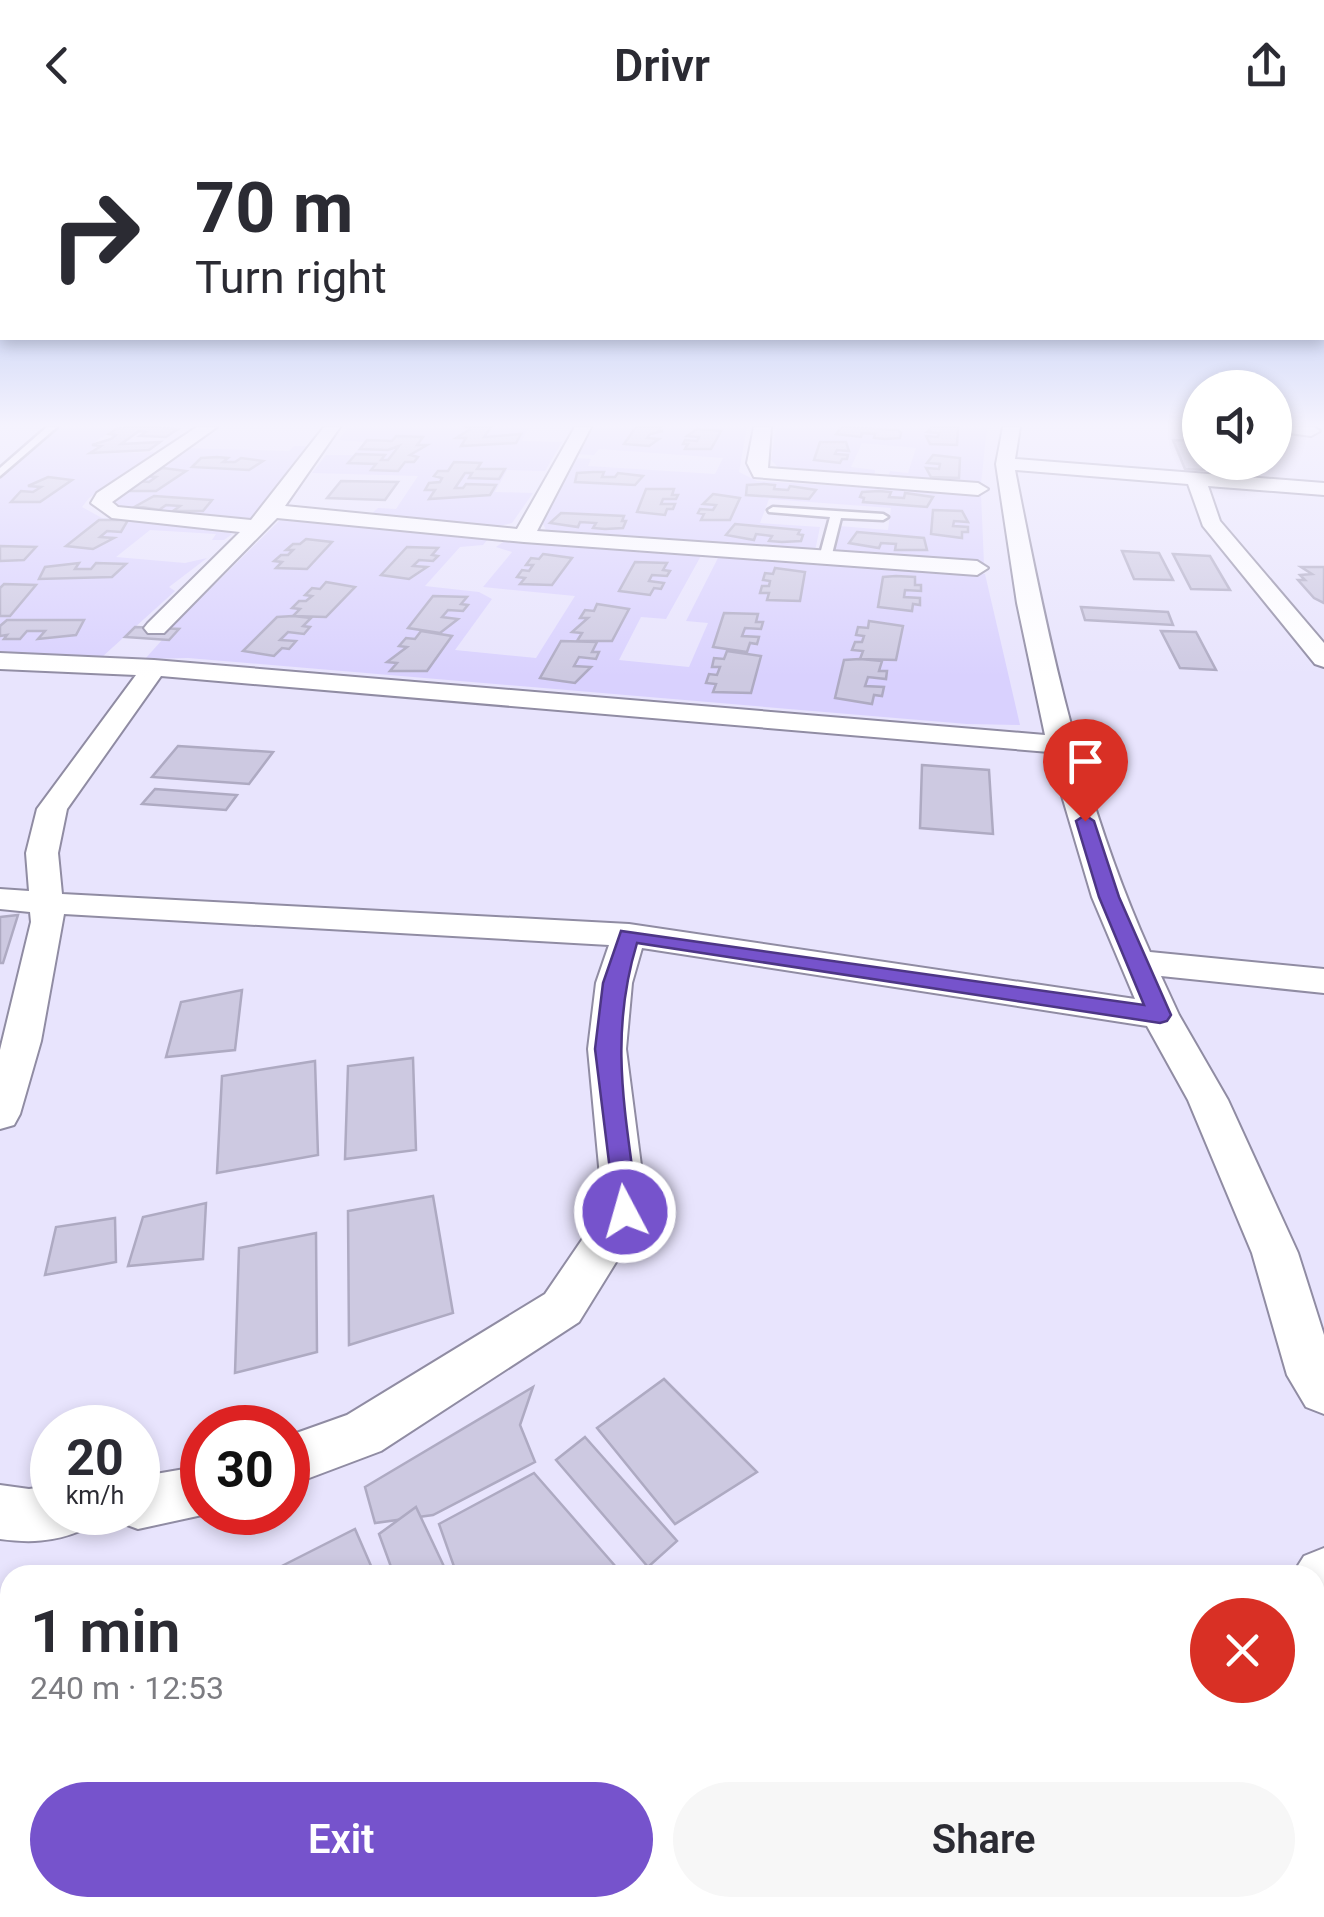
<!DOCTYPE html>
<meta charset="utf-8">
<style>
body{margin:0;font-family:Roboto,sans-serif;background:#f7f7f7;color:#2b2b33;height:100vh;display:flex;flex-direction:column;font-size:38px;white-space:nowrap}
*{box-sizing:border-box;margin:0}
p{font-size:32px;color:#7c7c81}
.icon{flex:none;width:55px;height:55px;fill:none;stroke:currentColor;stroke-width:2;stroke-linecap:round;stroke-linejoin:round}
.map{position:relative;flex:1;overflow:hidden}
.details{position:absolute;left:0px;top:1435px;width:1325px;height:352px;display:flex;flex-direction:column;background:#fff;border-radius:30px 30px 0 0;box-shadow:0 5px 15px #0003}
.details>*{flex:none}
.top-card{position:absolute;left:0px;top:0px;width:1325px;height:210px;box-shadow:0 5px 15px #0003;background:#fff;color:#2b2b33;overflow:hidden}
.buttons{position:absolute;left:1182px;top:240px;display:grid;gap:20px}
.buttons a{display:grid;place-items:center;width:110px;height:110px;border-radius:50%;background:#fff;box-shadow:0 5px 15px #0003;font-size:50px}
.speed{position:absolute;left:30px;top:1275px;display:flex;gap:20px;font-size:50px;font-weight:700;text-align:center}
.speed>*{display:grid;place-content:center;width:130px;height:130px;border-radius:50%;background:#fff;box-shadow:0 5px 15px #0003;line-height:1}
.speed small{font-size:25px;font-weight:400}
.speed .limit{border:15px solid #d22;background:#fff;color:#111}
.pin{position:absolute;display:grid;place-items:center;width:85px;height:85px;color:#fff;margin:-102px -42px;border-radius:50% 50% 50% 0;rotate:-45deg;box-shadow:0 0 10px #0007}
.pin .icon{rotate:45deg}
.me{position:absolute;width:110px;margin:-55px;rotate:354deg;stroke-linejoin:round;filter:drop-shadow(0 0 8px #0008)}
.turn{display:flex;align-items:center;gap:35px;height:210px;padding:0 30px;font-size:45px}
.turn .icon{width:130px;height:130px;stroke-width:2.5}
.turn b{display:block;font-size:70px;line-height:85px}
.round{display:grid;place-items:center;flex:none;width:105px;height:105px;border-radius:52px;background:#f7f7f7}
.headline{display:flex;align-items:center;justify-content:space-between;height:170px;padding:0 30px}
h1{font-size:60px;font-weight:600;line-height:75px}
.cta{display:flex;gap:20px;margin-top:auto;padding:20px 30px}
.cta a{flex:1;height:115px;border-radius:60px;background:#7653cc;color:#fff;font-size:40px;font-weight:600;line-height:115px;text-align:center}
.cta a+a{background:#f7f7f7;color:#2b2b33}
header{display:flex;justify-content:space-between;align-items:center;height:130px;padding:0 30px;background:#fff;font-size:45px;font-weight:600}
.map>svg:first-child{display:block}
.green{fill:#d9d1fe}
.building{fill:#cdc9e1;stroke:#aeaac2;stroke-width:2.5}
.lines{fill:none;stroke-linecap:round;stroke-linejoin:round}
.lane-casing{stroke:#908ca3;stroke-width:5}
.street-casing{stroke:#908ca3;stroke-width:4}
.lane{fill:#fff;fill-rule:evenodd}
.street{fill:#fff;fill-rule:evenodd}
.route{fill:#7653cc;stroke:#4d3685;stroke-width:2.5}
</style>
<header><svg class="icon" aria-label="back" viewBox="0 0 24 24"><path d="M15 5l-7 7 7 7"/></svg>Drivr<svg class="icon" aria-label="share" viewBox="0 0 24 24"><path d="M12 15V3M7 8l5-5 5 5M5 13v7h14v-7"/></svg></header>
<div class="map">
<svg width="1324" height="1787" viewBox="0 0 1324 1787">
<rect width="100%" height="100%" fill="#e8e4fd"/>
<!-- green -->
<g class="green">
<polygon points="56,297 126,297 115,298 91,315 97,316 89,324 155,322 89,368 82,377 102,388 222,399 232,404 224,410 212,410 216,404 150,400 116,427 185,433 207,428 169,457 175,461 102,527 0,522 0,348"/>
<polygon points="348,297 529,297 522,311 562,312 545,341 507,340 495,362 533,363 512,393 495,397 370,385 378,378 396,379 418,346 312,343 326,325 353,325 364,312 339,310"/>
<polygon points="590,297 747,297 739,342 757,351 981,364 984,434 832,422 839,396 888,400 891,378 769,369 760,393 820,397 815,421 546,400 542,392 575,328 591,329 588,336 715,344 723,328 599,319 594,325 576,324"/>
<polygon points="776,297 987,297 981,354 888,348 890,341 908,343 916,318 862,313 851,337 875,340 874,347 790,341 778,337 771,330"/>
<polygon points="294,316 308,316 251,388 111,377 110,368 182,318 289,321"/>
<polygon points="282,388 485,406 488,409 483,415 460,417 425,456 479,462 492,469 455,520 536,528 575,466 483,457 512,422 496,417 509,408 702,424 666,489 641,487 619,530 689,537 708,493 686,491 720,424 985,444 1020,595 967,594 188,528 145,529 162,510 169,510 180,499 172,497"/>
</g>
<!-- building -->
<g class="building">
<polygon points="129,297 154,297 178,299 166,307 140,306 146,302 139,301 121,314 160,312 149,320 90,323 101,316 92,315 111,309 116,305 109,304 116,299"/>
<polygon points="464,297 491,297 484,307 521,304 516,313 461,316 466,308 456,308 472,298"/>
<polygon points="636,297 661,297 658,301 663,301 650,304 647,308 659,309 649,316 624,314"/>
<polygon points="842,297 898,300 901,303 900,308 885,309 874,308 875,304 862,303 861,307 836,304"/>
<polygon points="932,297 958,297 957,315 930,314 926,306 938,307 939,303 927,302"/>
<polygon points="697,299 721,301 711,319 685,319 688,314 683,314 685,310 697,311 699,307 687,306"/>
<polygon points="396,306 423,307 417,315 427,315 410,325 418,327 414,332 405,332 398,341 371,340 376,334 348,333 356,324 385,325 381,330 388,330 399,316 388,320 360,319 367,310 392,311"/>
<polygon points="1173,310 1192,311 1204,340 1185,339"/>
<polygon points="820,312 846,312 849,321 837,320 835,324 848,325 847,329 842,329 840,333 814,330"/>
<polygon points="933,325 960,328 959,348 931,347 926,338 939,339 940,334 927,333"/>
<polygon points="217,327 228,328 223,332 235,332 241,328 263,331 249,340 192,337 201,328"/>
<polygon points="454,332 481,333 477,339 505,339 499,349 469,348 472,343 465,343 455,358 463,358 466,354 496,355 490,365 429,369 435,360 425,360 429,353 440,352 442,348 434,346 438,341 448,341"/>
<polygon points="163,338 186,341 156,361 128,361 137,351 149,352 156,347 144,346"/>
<polygon points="593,342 604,342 602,347 615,347 618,343 643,346 635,355 575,352 577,343"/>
<polygon points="48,347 72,350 40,372 11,372 21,361 33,362 41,357 28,356"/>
<polygon points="341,351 398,352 385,370 327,368"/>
<polygon points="764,354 775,355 774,359 788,360 790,356 816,360 809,369 746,365 747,355"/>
<polygon points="646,359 674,359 672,365 678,365 676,369 663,369 661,374 675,374 673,379 667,379 665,385 637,382"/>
<polygon points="879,361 891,362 889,367 904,368 905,363 933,367 927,377 863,372 864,368 860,367 862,362"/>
<polygon points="713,364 740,368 730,390 701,390 704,384 698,383 700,379 713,380 716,375 703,374"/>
<polygon points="154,366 212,370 203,381 173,381 180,376 166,375 159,380 136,376"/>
<polygon points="933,380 962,381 968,392 954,391 953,396 968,397 968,402 962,402 962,408 931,404"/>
<polygon points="561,383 624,386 622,391 626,391 623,398 605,399 593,398 596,393 580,392 578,397 550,393"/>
<polygon points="99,390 128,390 121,402 107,401 100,407 114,408 93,419 66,416"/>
<polygon points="735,394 800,400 798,404 803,405 801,411 782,412 769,411 772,406 756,404 754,410 726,405"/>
<polygon points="857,402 924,408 927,420 895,420 896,414 881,413 879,418 849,413"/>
<polygon points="306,409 332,412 307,439 276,438 282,432 274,431 281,425 288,425 293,420 286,420 293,414 300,414"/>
<polygon points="0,416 36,417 24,430 0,431"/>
<polygon points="407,417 438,418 432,425 438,426 433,431 419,430 413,436 427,437 409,449 381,445"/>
<polygon points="1122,421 1159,423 1173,450 1134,449"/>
<polygon points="543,424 572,428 552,455 520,454 525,448 517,447 522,440 529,441 533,435 526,435 531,428 539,429"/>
<polygon points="1173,424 1210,426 1230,460 1191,459"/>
<polygon points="635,432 667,433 663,440 670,441 667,446 652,445 649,451 664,453 661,459 654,458 650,465 619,461"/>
<polygon points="79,433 75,439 91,439 96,433 126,434 112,447 39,449 45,437"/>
<polygon points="1301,437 1324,437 1324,473 1314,468 1298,450 1305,450 1300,445 1312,444"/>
<polygon points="775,438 805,442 800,471 767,470 769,463 760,463 762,456 769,456 770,451 763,450 765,443 773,444"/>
<polygon points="896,446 915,447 915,455 921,455 921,461 905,460 904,467 920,468 920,475 913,474 912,481 878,477 883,447"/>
<polygon points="326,452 355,457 326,487 293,486 300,479 292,478 299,471 306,471 312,466 305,465 312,458 320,459"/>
<polygon points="4,454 36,455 10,486 0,486 0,458"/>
<polygon points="433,466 467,467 461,474 468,475 463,481 448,480 442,487 458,489 440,503 408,498"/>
<polygon points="597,474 629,479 612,511 577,511 582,503 572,502 588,488 580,488 585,480 594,481"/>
<polygon points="1081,477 1168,482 1173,495 1085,490"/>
<polygon points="724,483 758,484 756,492 763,492 761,499 745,498 742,506 759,507 757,514 750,513 747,522 713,517"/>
<polygon points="293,486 311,488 303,496 310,497 304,504 288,502 280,510 296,511 289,519 282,518 274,526 243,521 277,487"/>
<polygon points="7,490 84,490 76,505 38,509 45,501 27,501 20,509 4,509 7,505 0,506 0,496"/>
<polygon points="869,491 903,496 896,530 860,529 863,521 852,520 855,512 862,512 864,506 856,505 858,497 868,498"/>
<polygon points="135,497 179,499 169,510 125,507"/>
<polygon points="421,501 452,506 427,541 390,541 397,533 387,532 407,517 399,516 406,508 415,509"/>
<polygon points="1161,501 1196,502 1216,540 1180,538"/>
<polygon points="561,511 597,512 592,522 599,522 596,529 579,527 574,536 591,537 575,553 540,548"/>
<polygon points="727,521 761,526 751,563 713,562 716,554 706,553 709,544 717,545 720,537 712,537 714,528 724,529"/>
<polygon points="860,529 882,531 879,541 887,541 886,549 868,547 865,556 884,557 882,566 874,565 872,574 835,568 844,530"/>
<polygon points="178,616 273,622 249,654 152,647"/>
<polygon points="922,635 989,640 993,704 920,698"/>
<polygon points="155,659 237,665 226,680 142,674"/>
<polygon points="18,785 3,833 0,833 0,787"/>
<polygon points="242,860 235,920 166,927 181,872"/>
<polygon points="413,928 416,1020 345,1029 348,936"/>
<polygon points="315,931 318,1025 217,1043 222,946"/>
<polygon points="433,1066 453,1183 349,1215 348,1081"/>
<polygon points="206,1073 203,1129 128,1136 143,1087"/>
<polygon points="115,1088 116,1132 45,1145 56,1097"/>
<polygon points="316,1103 317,1222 235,1243 239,1118"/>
<polygon points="664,1249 757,1342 675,1394 597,1298"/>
<polygon points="533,1257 520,1295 535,1332 433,1385 375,1393 365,1357"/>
<polygon points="585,1307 677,1411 648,1437 556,1330"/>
<polygon points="534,1343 623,1445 457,1445 439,1394"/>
<polygon points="416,1377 448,1445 394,1445 379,1404"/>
<polygon points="355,1399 375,1445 264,1445"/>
</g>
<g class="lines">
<!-- lane casing -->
<g class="lane-casing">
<g id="lane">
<polygon points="47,297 57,297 0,346 0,338"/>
<polygon points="773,377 883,384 888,387 883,390 841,388 831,428 825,431 819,428 830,387 769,382 768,380"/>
</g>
</g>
<!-- street casing -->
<g class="street-casing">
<g id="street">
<polygon points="197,297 217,297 112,372 118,377 251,390 324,297 340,297 285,376 517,399 575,297 591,297 537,401 977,431 988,438 977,445 524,412 277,388 164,503 148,503 144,498 148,493 240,402 112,388 91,373 97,363"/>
<polygon points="754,297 771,297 768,338 978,353 988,359 978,365 754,347 747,333"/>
<path d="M1003,297H1020L1015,329L1324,353V365L1208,356L1220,391L1324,513V537L1315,534L1203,396L1188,354L1015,340C1047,505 1081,669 1150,822L1324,839V863L1161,846L1179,885L1228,970L1298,1123L1324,1205V1284L1306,1277L1287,1245L1252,1123L1188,970L1147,896L642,818L632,853L626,919L647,1082L579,1192L381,1321L288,1356V1306L347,1285L545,1164L603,1079L588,919L596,853L609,815L64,784L41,911L20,984L14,995L0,999V920L31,792L30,782L0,779V759L29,761L26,723L37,679L136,545L0,539V523L154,530L1045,605L1017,473L996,334ZM161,546L1049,622L1092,767L1135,869L629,794L62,764L58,723L67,679Z"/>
<polygon points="1275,297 1314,297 1320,301 1311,306 1275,301"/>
<polygon points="202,1336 202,1382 216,1382 138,1399 119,1392 115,1382 138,1382 138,1347"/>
<path d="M0,1355L29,1359L52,1356V1382H88L80,1401C53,1412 29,1413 0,1409Z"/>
<polygon points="1324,1418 1324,1483 1315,1486 1315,1445 1292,1445 1304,1426"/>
<polygon points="898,1778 975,1778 971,1787 894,1787"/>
</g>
</g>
<!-- lane -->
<use href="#lane" class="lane"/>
<!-- street -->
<use href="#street" class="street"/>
</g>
<!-- sky -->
<linearGradient id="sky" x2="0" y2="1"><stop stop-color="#8fa9e8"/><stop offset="0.54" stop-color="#f5f3fe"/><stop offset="1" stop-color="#f5f3fe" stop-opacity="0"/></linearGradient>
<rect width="1324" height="547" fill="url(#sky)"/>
<!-- route -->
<path class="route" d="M1085,685L1094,691L1119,767L1171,885L1167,891L1160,893L637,813C608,909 626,984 638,1082L634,1089L625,1092L616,1089L595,919L603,853L621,801L1144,875L1099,767L1076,691Z"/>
</svg>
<div class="buttons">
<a><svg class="icon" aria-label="sound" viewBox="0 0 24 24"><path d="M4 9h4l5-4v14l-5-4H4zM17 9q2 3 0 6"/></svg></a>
</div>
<div class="speed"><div>20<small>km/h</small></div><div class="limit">30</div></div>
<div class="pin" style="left:1085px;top:691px;background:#d93025"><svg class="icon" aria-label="arrive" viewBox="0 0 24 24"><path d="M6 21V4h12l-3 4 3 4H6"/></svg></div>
<svg class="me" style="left:625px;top:1082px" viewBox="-20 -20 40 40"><circle r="17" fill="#7653cc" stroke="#fff" stroke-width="3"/><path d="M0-11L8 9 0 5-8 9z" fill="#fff"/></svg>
<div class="top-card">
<div class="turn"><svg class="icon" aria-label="right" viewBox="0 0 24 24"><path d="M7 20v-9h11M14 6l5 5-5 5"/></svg><div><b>70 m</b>Turn right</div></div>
</div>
<section class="details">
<div class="headline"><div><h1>1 min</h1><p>240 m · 12:53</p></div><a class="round" style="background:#d93025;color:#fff"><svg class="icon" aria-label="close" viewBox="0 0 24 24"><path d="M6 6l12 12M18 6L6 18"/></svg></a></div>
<div class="cta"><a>Exit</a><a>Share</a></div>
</section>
</div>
